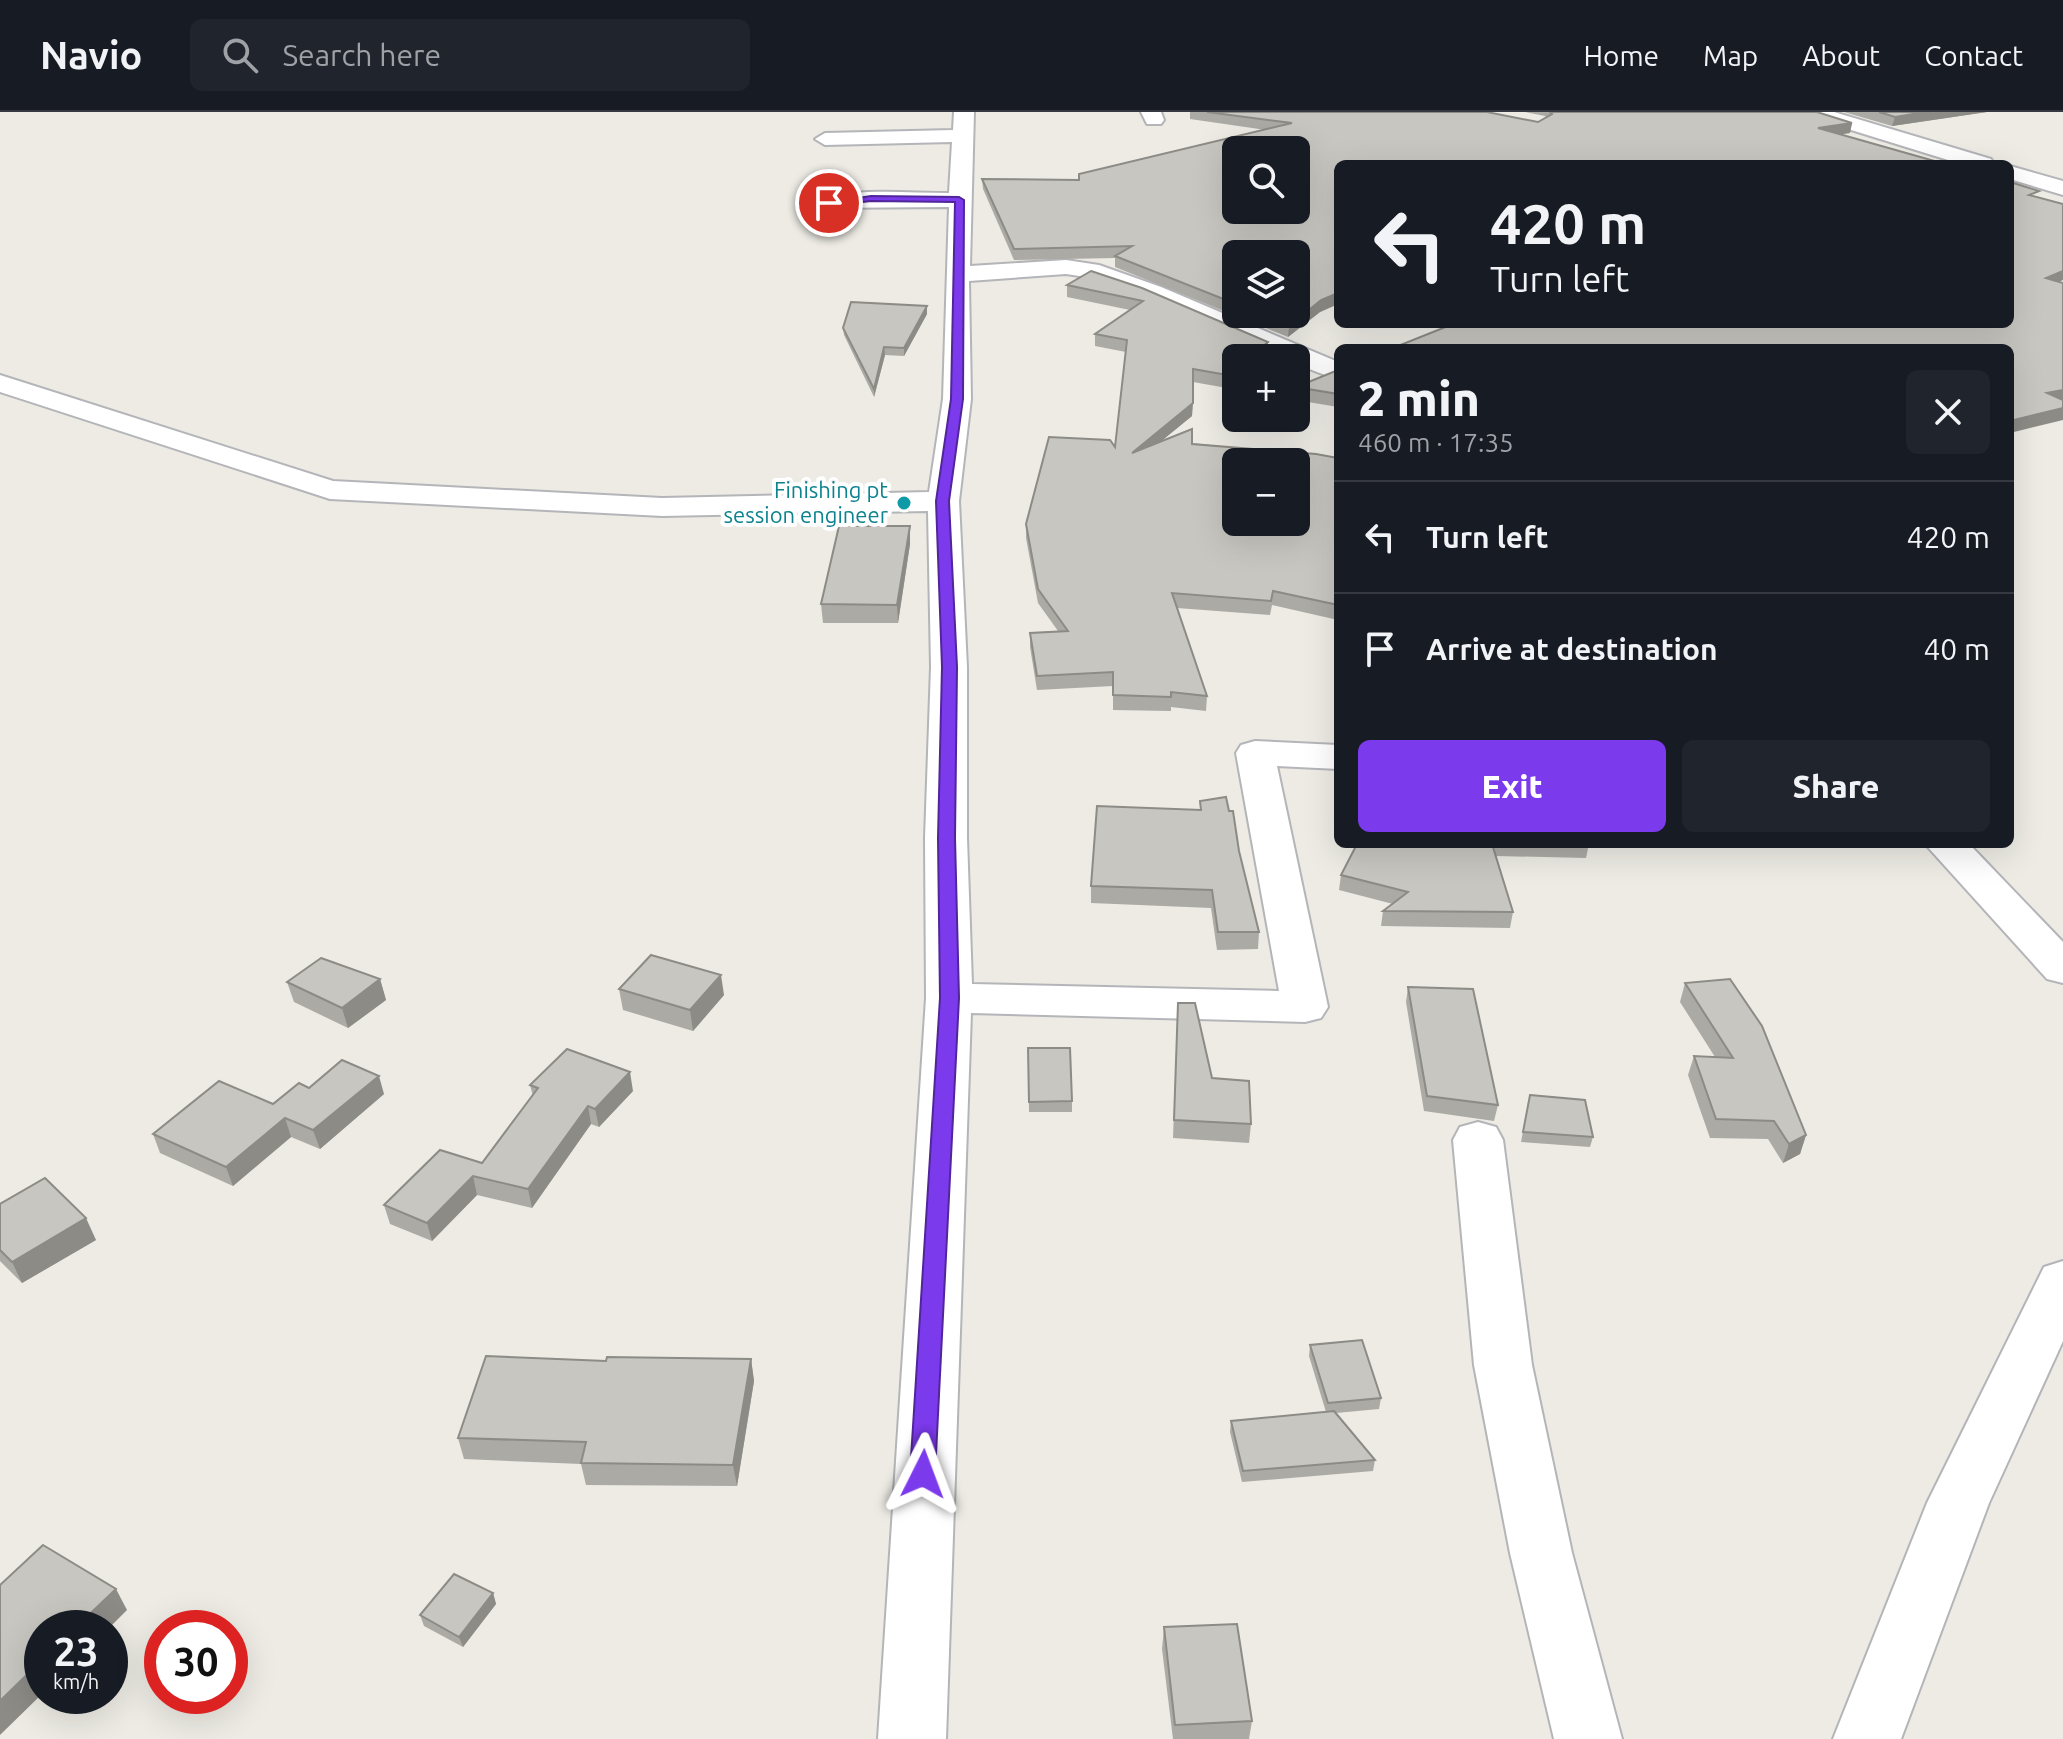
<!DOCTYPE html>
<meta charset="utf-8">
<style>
body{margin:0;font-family:Ubuntu,sans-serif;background:#20242c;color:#f1f3f6;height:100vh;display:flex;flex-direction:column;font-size:30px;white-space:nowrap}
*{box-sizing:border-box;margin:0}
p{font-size:26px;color:#9ea1a6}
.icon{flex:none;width:44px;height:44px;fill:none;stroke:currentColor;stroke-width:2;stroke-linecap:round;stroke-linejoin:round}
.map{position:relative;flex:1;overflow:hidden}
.sheet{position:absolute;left:1334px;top:232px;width:680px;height:504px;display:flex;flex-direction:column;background:#171b24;border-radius:12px;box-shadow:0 8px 32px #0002}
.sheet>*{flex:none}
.hud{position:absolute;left:1334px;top:48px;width:680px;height:168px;border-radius:12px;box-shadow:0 8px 32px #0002;background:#171b24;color:#f1f3f6;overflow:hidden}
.controls{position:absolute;left:1222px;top:24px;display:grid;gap:16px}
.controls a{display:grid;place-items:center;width:88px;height:88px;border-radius:12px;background:#171b24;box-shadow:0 8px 32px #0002;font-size:40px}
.speed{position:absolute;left:24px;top:1498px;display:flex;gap:16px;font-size:40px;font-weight:700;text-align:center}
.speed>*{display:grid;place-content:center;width:104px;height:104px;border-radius:50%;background:#171b24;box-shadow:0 8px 32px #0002;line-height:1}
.speed small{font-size:20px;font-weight:400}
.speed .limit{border:12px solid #d22;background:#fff;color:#111}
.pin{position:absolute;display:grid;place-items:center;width:68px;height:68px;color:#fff;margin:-34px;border:4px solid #fff;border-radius:50%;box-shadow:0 2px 8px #0007}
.me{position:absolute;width:88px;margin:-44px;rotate:3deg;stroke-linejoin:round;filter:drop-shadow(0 0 6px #0008)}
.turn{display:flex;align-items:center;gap:28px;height:168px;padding:0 24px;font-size:36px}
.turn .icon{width:104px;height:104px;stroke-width:2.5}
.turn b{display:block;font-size:56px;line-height:68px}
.round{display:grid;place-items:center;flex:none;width:84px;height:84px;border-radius:12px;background:#20242c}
.summary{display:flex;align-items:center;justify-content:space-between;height:136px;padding:0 24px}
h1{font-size:48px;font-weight:800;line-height:60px}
.button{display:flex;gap:16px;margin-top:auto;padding:16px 24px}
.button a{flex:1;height:92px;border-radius:12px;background:#7c3aed;color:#fff;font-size:32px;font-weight:800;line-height:92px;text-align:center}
.button a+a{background:#20242c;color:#f1f3f6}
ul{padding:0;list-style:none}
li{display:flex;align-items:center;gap:24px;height:112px;padding:0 24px;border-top:2px solid #363941}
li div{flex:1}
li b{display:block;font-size:30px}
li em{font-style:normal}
header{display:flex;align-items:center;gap:48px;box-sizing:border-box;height:112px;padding:0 40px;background:#171b24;border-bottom:2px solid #363941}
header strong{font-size:38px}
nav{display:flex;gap:44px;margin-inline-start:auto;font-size:28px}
.search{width:560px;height:72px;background:#20242c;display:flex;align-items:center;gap:20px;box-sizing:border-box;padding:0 28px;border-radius:12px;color:#9ea1a6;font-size:30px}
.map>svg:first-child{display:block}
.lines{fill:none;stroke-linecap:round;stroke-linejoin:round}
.minor-casing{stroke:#b4b5b9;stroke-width:4}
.minor{fill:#fff;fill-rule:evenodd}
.wall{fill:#acaaa5;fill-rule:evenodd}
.shaded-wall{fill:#8c8b86}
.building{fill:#c8c6c0;stroke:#8c8b86;stroke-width:2;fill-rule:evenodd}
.route{fill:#7c3aed;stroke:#51269a;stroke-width:2}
.culture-dot{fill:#0f9aa8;stroke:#fff;stroke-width:3}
.labels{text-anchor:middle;stroke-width:8;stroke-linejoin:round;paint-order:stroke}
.far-culture-label{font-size:22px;fill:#0d838f;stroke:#fff;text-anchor:end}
</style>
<header>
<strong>Navio</strong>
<div class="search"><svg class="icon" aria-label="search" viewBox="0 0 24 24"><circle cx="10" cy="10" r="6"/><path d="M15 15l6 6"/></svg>Search here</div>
<nav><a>Home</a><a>Map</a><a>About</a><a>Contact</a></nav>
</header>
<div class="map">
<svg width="2063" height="1627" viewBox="0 0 2063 1627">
<rect width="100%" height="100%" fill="#edebe4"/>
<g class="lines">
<!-- minor casing -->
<g class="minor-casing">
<g id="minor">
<path d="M954,0H974L970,154L1066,148L1099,153L1161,175L1338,250V268L1296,252V246H1283L1143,185L1086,165L1066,162L969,169L971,287L959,389L967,555V726L972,872L1279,879L1236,641L1241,633L1255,629L1338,633V657L1277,654L1328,895L1321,906L1305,910L971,901L946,1627H878L926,886L925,726L931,555L928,399L662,404L330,387L0,280V263L333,369L662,386L929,380L943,287L949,95L821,96L818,91L821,86C862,76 907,81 949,81L952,30L825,33L815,27L825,21L953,18Z"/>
<polygon points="1141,0 1161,0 1164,8 1161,12 1147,12"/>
<polygon points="1803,0 1834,0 1991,47 1994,52 1961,52 1806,4"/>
<polygon points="2010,54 2063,69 2063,83 2010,67"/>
<polygon points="1925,732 1969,732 2063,830 2063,871 2047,867"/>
<polygon points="1478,1010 1496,1015 1503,1028 1532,1253 1572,1441 1622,1627 1554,1627 1510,1441 1474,1253 1453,1028 1460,1015"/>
<polygon points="2063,1149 2063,1229 1989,1391 1901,1627 1833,1627 1927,1391 2044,1155"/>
</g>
</g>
<!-- minor -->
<use href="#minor" class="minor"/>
</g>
<!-- wall -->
<g class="wall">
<path d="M1190,0H1487L1538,10L1546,5L1545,4L1525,0H1817L1852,11L1850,21L1840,22L1338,52V192L1320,200L1288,225L1115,155V146L1014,148L983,77L982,67L1079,68L1266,18L1190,7ZM1236,142L1296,202H1236Z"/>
<polygon points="1844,0 1987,0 1892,14"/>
<polygon points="1091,159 1267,242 1227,276 1193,270 1192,304 1162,328 1338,346 1338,508 1272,493 1270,503 1177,496 1207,584 1206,599 1171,595 1171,599 1113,598 1113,574 1037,578 1030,535 1030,521 1058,519 1038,491 1026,426 1026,412 1115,335 1126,240 1095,234 1095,222 1130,198 1067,185 1067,173"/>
<polygon points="927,194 927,202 904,244 885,243 874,285 844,223 843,216"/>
<polygon points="1338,258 1338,295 1296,288 1296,275"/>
<polygon points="910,414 910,432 898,511 823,511 821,492"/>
<polygon points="1200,689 1239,739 1259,820 1258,837 1217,838 1211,796 1091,791 1091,774 1200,698"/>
<polygon points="1357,732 1589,732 1586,746 1496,744 1513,800 1510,816 1381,814 1383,799 1393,792 1339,778 1341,763"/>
<polygon points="380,867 386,888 348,916 294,890 287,870"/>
<polygon points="1685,871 1806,1023 1800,1042 1783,1051 1768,1027 1710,1026 1688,963 1694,944 1715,945 1680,890"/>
<polygon points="1408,875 1498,993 1494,1009 1424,999 1406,890"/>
<polygon points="619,877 724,883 693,919 623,898"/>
<polygon points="1177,910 1212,966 1251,1012 1249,1031 1173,1026"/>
<polygon points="1028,936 1072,989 1072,1000 1029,1000"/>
<polygon points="530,973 633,979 599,1015 591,1012 532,1096 477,1083 432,1129 390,1112 384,1093 482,1051 533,984"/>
<polygon points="309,976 384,982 320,1037 291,1025 233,1074 160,1041 153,1022 273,992"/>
<polygon points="1530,983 1593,1025 1590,1035 1521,1030"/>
<polygon points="0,1092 96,1128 22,1171 0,1149"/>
<polygon points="1310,1233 1381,1286 1379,1297 1336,1301 1375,1348 1373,1359 1242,1370 1230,1320 1231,1309 1326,1300 1309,1244"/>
<polygon points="751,1247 754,1269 737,1374 586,1373 581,1352 464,1347 458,1326 606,1249"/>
<polygon points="493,1481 496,1492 463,1535 424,1514 420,1503"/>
<polygon points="1164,1515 1252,1609 1249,1627 1173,1627 1162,1537"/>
</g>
<!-- shaded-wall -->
<g class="shaded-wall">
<polygon points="1925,0 1987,0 1892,14 1895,5"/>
<polygon points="1852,11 1850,21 1816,26 1818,16"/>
<polygon points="2063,159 2063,168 2042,178 2046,166"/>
<polygon points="1338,181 1338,192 1320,200 1288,225 1289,214 1321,188"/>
<polygon points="927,194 927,202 904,244 904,236"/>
<polygon points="1268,230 1267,242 1263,246 1249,246"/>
<polygon points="884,235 885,243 874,285 874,277"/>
<polygon points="1236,256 1236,268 1227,276 1227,263"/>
<polygon points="2063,278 2063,289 2047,281"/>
<polygon points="1193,291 1192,304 1131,354 1132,341"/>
<polygon points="2063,296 2063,308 2010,321 2010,309"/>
<polygon points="910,414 910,432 898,511 897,493"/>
<polygon points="721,863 724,883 693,919 690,898"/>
<polygon points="380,867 386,888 348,916 342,896"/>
<polygon points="630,960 633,979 599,1015 595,997"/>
<polygon points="379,964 384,982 320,1037 313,1018"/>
<polygon points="588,994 591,1012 532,1096 528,1077"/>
<polygon points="285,1006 291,1025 233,1074 226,1055"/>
<polygon points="1806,1023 1800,1042 1783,1051 1789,1032"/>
<polygon points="473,1064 477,1083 432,1129 427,1111"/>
<polygon points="86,1106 96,1128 22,1171 12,1150"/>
<polygon points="751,1247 754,1269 737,1374 733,1353"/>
<polygon points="116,1477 127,1498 109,1516 75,1516"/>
<polygon points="493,1481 496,1492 463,1535 459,1525"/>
<polygon points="42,1548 42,1582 0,1623 0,1589"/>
</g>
<!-- building -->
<g class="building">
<path d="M1207,0H1487L1538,10L1552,2L1550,0H1817L1852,11L1818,16L1945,52H1338V181L1321,188L1289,214L1260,202H1296V142H1236V192L1115,144L1132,134L1014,137L982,67L1079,68V62L1292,11ZM1236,38H1296V98H1236Z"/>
<polygon points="1879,0 1925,0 1895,5"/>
<polygon points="2010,70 2039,79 2029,83 2063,92 2063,159 2046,166 2063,171 2063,278 2047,281 2063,288 2063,296 2010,309 2010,236 1393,236 1453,212 2010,212"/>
<path d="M1091,159L1142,176L1268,230L1249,246H1236V256L1227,263L1193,257V291L1132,341L1192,317V332L1316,342L1338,346V493L1273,479L1271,489L1172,481L1207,584L1171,580V585L1113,583V560L1037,564L1030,521L1068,519L1038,477L1026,412L1049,325L1110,328L1115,335L1127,228L1095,222L1143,189L1067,173ZM1236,350H1296V410H1236Z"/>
<polygon points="851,190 927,194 904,236 884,235 874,277 843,216"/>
<polygon points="1338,258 1338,282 1296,275"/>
<polygon points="839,414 910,414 897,493 821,492"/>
<polygon points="1226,685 1229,699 1233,699 1239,739 1259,820 1218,820 1212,778 1091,774 1097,694 1201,698 1200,689"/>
<polygon points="1357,732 1492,732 1513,800 1383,799 1408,780 1341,763"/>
<polygon points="651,843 721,863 690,898 619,877"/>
<polygon points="321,846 380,867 342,896 287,870"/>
<polygon points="1730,867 1762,914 1806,1023 1789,1032 1774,1009 1716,1007 1694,944 1733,946 1685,871"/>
<polygon points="1408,875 1473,877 1498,993 1427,984"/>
<polygon points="1178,891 1195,891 1212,966 1249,969 1251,1012 1174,1008"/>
<polygon points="1028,936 1070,936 1072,989 1029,990"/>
<polygon points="567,937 630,960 595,997 588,994 528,1077 473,1064 427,1111 384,1093 440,1038 482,1051 538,976 530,973"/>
<polygon points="342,948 379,964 313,1018 285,1006 226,1055 153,1022 219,969 273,992 299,971 309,976"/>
<polygon points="1530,983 1585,988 1593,1025 1523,1020"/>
<polygon points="45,1066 86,1106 12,1150 0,1138 0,1092"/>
<polygon points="1362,1228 1381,1286 1328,1291 1310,1233"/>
<polygon points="486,1244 606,1249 607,1245 751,1247 733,1353 581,1351 586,1330 458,1326"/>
<polygon points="1334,1299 1375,1348 1243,1359 1231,1309"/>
<polygon points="43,1433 116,1477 75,1516 42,1516 42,1548 0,1589 0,1473"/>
<polygon points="454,1462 493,1481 459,1525 420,1503"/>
<polygon points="1237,1512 1252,1609 1175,1613 1164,1515"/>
</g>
<!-- route -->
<polygon class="route" points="871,84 959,85 964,88 963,287 949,389 957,555 955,726 959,886 935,1362 932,1370 923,1373 914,1370 910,1362 940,886 938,726 942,555 936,389 951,287 955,90 871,89 829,94 824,91"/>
<!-- markers -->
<circle class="culture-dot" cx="904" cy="391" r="8"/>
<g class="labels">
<!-- far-culture labels -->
<g class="far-culture-label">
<text x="888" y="386">Finishing pt<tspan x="888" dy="25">session engineer</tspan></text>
</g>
</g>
</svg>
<div class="controls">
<a><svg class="icon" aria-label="search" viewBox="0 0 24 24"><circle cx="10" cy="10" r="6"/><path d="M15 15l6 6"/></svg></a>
<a><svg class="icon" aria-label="layers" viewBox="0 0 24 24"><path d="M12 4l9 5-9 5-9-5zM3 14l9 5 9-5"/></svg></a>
<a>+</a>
<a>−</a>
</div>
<div class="speed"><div>23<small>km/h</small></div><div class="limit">30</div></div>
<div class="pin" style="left:829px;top:91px;background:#d93025"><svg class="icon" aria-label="arrive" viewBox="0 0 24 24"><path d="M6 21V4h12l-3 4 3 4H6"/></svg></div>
<svg class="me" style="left:923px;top:1362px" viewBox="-20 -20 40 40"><path d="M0-17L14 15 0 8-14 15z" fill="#7c3aed" stroke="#fff" stroke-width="4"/></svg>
<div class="hud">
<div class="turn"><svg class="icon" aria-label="left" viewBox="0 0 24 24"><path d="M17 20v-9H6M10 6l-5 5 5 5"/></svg><div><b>420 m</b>Turn left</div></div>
</div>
<section class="sheet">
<div class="summary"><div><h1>2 min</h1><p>460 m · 17:35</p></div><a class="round"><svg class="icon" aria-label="close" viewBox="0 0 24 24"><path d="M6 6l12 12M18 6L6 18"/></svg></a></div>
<ul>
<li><svg class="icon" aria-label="left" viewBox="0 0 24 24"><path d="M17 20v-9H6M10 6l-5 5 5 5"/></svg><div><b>Turn left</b></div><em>420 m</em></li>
<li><svg class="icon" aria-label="arrive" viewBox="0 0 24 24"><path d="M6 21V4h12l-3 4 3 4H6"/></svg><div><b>Arrive at destination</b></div><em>40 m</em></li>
</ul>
<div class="button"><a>Exit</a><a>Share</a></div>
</section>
</div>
